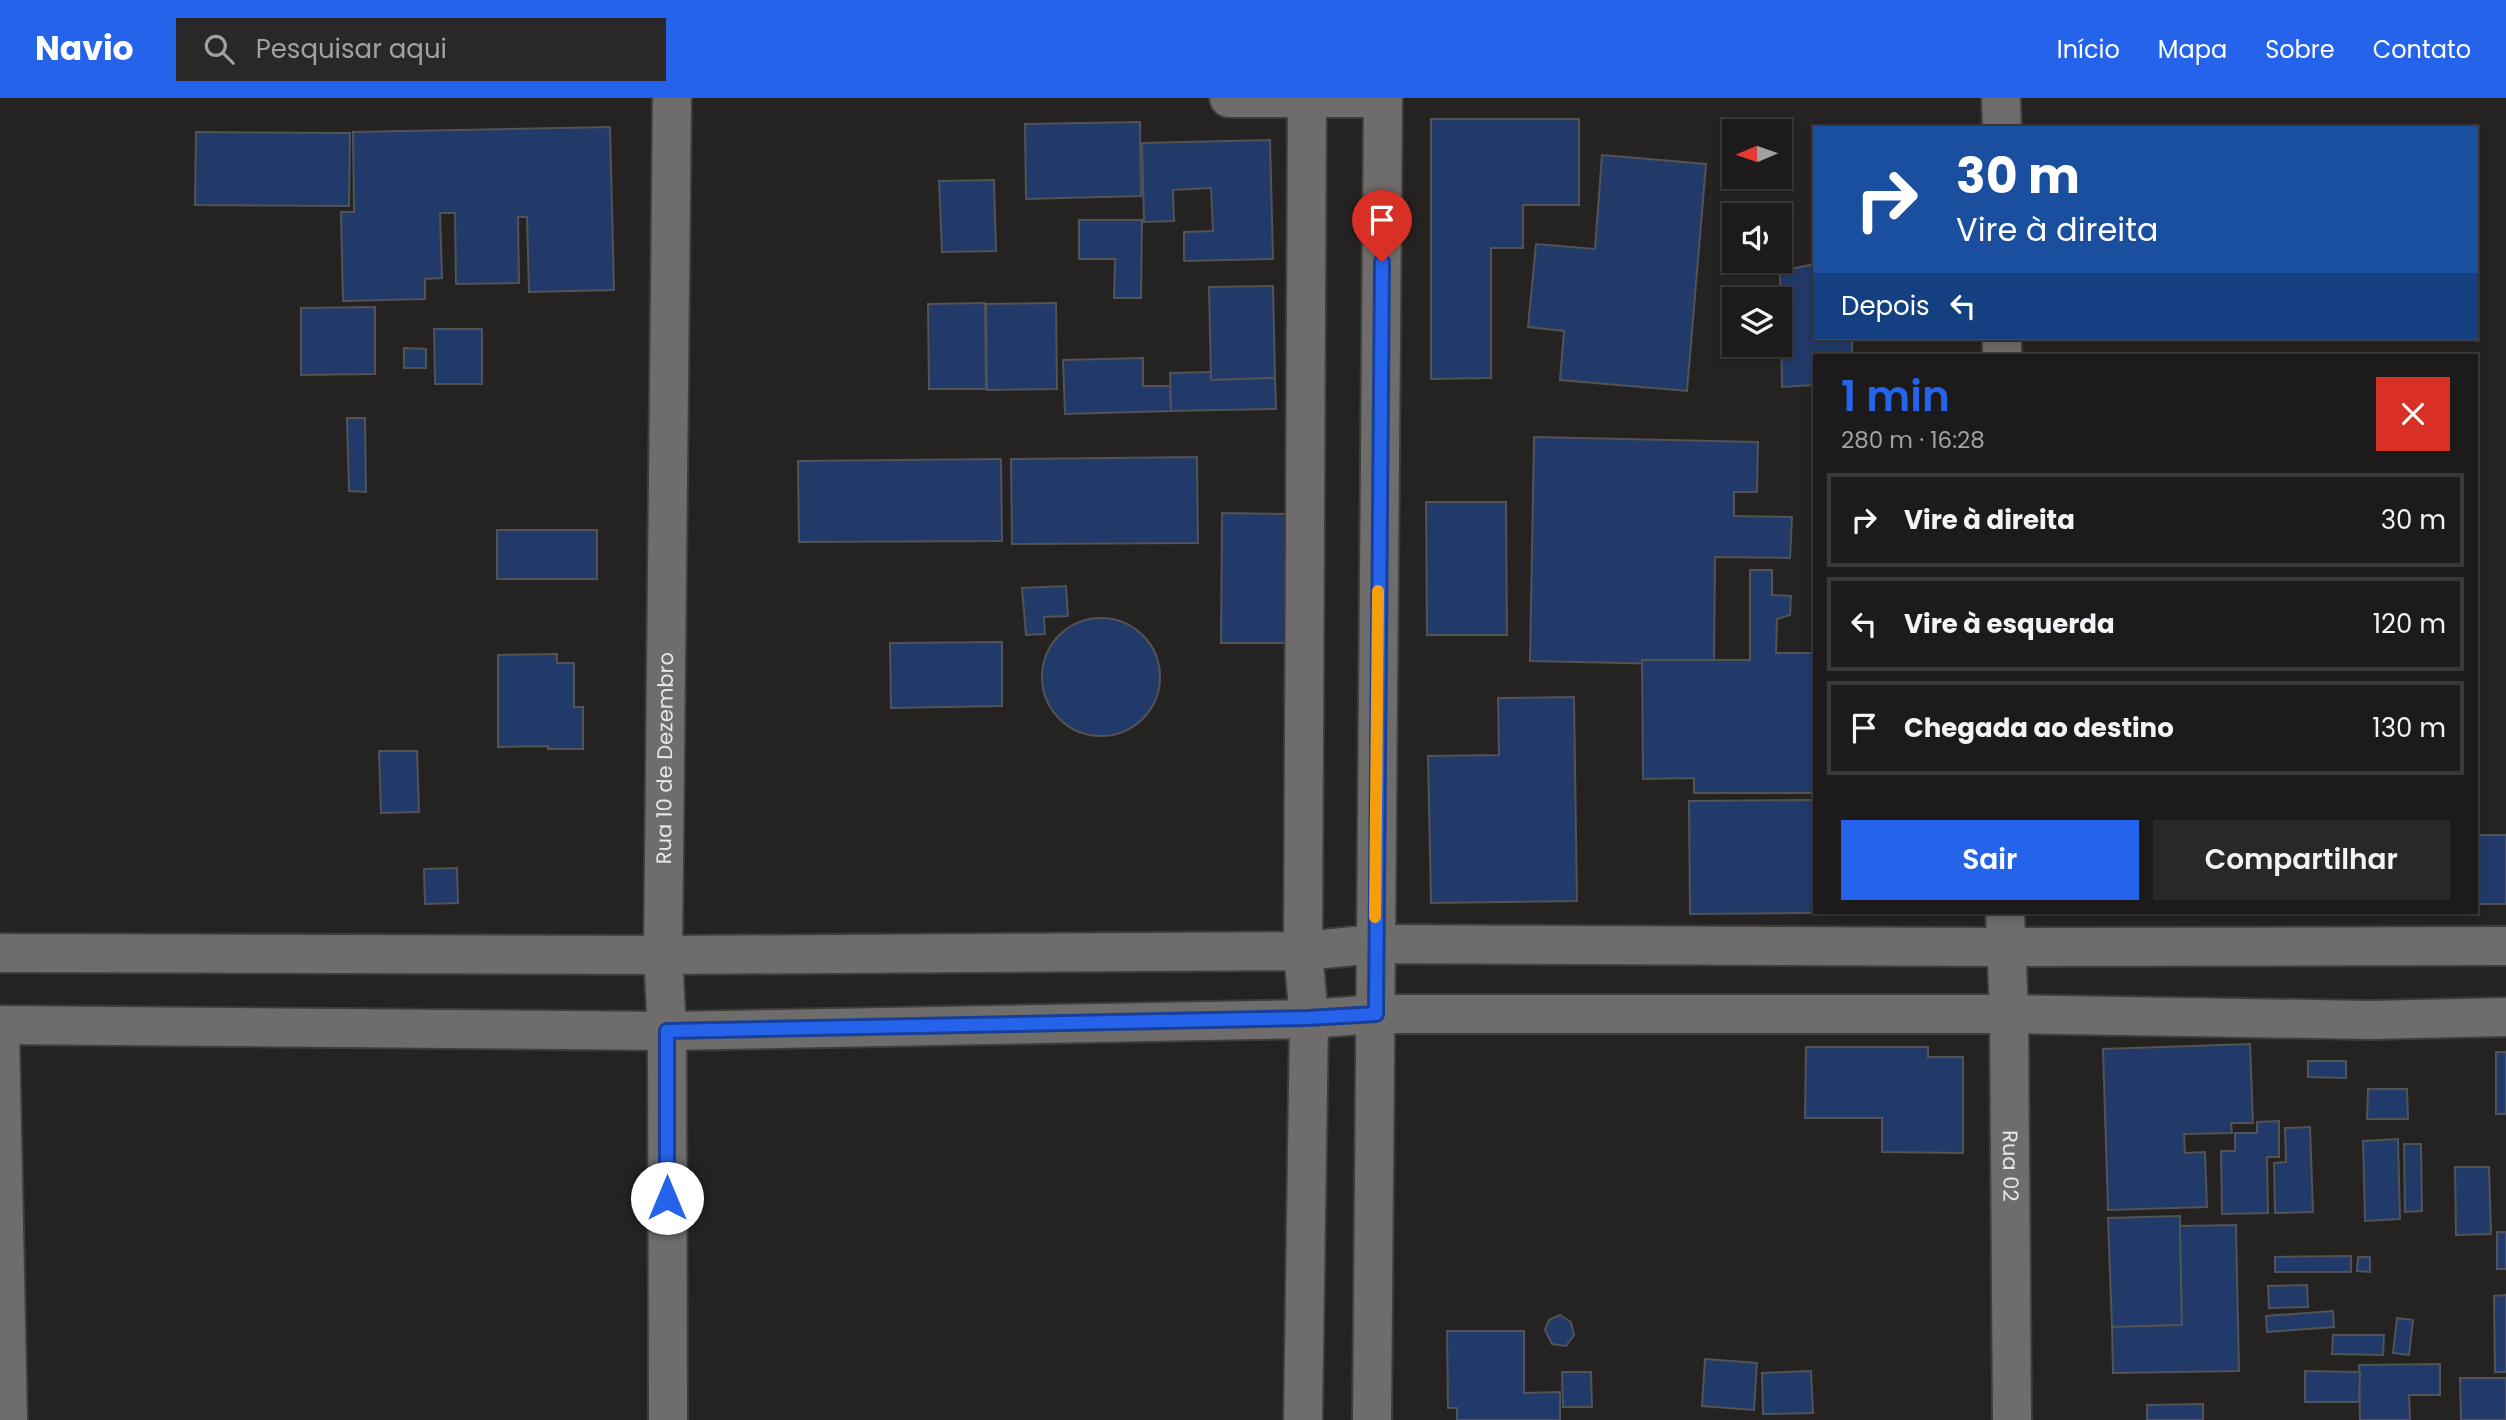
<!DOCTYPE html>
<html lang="pt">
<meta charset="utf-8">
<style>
body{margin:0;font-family:Poppins,sans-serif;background:#292727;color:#f1f3f6;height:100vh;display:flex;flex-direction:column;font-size:26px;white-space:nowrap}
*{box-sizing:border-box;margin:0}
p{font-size:23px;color:#a0a1a2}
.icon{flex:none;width:38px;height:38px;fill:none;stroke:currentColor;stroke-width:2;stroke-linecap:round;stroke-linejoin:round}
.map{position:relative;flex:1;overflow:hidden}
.sheet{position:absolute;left:1813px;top:256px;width:665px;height:560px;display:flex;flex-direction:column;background:#1c1a1a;border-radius:0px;box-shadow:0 4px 10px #0003,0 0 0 2px #3a3839}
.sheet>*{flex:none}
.hud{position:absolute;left:1813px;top:28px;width:665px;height:214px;border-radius:0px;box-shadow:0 4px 10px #0003,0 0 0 2px #3a3839;background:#1a4fa0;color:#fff;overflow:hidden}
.needle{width:46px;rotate:268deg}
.buttons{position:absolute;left:1722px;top:21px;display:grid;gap:14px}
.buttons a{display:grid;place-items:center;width:70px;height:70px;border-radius:0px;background:#1c1a1a;box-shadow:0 4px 10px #0003,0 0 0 2px #3a3839;font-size:35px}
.pin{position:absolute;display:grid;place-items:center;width:60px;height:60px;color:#fff;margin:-72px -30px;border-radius:50% 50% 50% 0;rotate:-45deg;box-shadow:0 0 7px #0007}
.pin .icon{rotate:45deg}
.me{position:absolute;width:77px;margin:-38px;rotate:0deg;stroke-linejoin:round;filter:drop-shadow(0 0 5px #0008)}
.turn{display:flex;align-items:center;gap:24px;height:147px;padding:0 28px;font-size:32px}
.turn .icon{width:91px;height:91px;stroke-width:2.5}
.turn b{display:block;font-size:49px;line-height:60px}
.then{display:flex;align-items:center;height:66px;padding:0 28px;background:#0003;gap:14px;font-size:26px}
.round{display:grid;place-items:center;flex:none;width:74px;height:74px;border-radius:0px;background:#292727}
.summary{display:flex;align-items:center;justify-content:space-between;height:119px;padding:0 28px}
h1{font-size:42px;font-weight:600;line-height:52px;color:#2563eb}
.cta{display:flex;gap:14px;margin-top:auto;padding:14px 28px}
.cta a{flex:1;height:80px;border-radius:0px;background:#2563eb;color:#fff;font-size:28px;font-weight:600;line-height:80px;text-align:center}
.cta a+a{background:#292727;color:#f1f3f6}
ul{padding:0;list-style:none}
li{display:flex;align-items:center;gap:21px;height:94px;margin:0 14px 10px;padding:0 14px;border:4px solid #3a3839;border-radius:0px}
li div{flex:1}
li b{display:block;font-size:26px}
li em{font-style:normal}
header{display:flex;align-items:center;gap:42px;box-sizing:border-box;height:98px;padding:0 35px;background:#2563eb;color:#fff}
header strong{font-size:33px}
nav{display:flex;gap:38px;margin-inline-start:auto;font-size:24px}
.search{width:490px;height:63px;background:#292727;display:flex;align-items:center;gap:18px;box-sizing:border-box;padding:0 24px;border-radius:0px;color:#a0a1a2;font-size:26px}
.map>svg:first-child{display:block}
.building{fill:#223a69;stroke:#515355;stroke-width:2}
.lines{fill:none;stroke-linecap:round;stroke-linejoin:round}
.minor-casing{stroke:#3f3d3b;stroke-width:42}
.minor{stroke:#6f6d6b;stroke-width:38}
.route-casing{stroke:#184099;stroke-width:18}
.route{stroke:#2563eb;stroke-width:12}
.slow{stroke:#f59e0b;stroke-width:12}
.labels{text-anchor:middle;stroke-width:5;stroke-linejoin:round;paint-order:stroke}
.street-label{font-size:21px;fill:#e7e6e5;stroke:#252322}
</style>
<header>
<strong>Navio</strong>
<div class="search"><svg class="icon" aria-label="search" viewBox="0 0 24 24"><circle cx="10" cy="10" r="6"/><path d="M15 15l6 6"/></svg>Pesquisar aqui</div>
<nav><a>Início</a><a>Mapa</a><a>Sobre</a><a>Contato</a></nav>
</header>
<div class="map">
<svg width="2506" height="1322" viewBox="0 0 2506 1322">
<rect width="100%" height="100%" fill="#252322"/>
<!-- building -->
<g class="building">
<polygon points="1431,21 1579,21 1579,107 1523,107 1523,150 1491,150 1491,280 1431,281"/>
<polygon points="1140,24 1141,98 1026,101 1025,26"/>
<polygon points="610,29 614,192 529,194 527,119 518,119 519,185 456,186 455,115 440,115 442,180 425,181 425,201 343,203 341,114 354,114 353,34"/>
<polygon points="196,34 350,35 349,108 195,107"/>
<polygon points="1270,42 1273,161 1184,163 1184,134 1213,133 1211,90 1173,92 1174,123 1144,124 1142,45"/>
<polygon points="1602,57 1706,66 1687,293 1560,282 1564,233 1528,229 1536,146 1595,151"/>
<polygon points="994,82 996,153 942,154 939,83"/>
<polygon points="1079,122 1142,122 1141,200 1114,200 1115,161 1079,161"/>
<polygon points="1815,166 1815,240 1852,240 1852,257 1815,257 1815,287 1782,289 1780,173"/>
<polygon points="1273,188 1275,280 1211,282 1209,189"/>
<polygon points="985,205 986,291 929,291 928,206"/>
<polygon points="1056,205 1057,291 987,292 986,206"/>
<polygon points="375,209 375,276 301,277 301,210"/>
<polygon points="434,231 482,231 482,286 435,286"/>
<polygon points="404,250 426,251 426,270 404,270"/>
<polygon points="1143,260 1143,288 1170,288 1171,313 1065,316 1063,262"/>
<polygon points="1211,274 1211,282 1275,280 1276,311 1171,313 1170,275"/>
<polygon points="347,320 365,320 366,394 349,393"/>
<polygon points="1534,339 1758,344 1757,394 1734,394 1734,418 1792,419 1790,460 1715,459 1714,567 1530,563"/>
<polygon points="1197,359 1198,445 1012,446 1011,361"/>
<polygon points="1001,361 1002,443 799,444 798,363"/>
<polygon points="1426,404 1506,404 1507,537 1427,537"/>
<polygon points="1222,415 1289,416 1288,545 1221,545"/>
<rect x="497" y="432" width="100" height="49"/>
<polygon points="1750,472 1772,472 1772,497 1791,498 1790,517 1777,521 1776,555 1815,555 1815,695 1694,695 1694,680 1643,681 1642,562 1750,562"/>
<polygon points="1066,488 1068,518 1044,519 1045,536 1026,537 1022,490"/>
<circle cx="1101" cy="579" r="59"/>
<polygon points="1002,544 1002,608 891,610 890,545"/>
<polygon points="557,556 557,565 574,565 574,609 583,609 583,651 548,651 548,648 498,649 498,557"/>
<polygon points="1574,599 1577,803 1431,805 1428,658 1499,657 1498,600"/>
<polygon points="379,653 417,653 419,714 381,715"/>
<polygon points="1815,702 1815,814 1915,814 1690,816 1689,703"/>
<rect x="2476" y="737" width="30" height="69"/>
<polygon points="457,770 458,805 425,806 424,771"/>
<polygon points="2250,946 2253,1025 2231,1025 2232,1035 2184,1036 2185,1055 2205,1054 2207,1109 2108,1112 2103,951"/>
<polygon points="1806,949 1928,949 1928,959 1963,959 1963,1055 1882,1054 1882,1020 1805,1020"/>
<rect x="2496" y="954" width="10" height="62"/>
<polygon points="2308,963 2346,963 2346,980 2308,979"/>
<polygon points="2368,991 2407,991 2408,1021 2367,1021"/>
<polygon points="2279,1023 2279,1059 2267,1059 2268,1115 2222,1116 2221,1053 2235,1053 2235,1035 2257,1035 2257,1024"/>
<polygon points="2310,1029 2313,1114 2275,1115 2274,1065 2286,1064 2285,1030"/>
<polygon points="2398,1041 2400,1121 2365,1123 2363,1043"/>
<polygon points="2404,1046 2421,1046 2422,1113 2405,1114"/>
<polygon points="2455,1069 2489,1069 2491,1136 2456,1137"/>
<polygon points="2180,1118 2182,1227 2112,1229 2108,1120"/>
<polygon points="2236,1127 2239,1273 2113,1275 2112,1229 2182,1227 2180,1128"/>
<rect x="2497" y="1134" width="9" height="37"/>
<polygon points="2351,1158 2351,1174 2275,1174 2275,1159"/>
<polygon points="2358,1159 2370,1159 2370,1174 2357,1173"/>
<polygon points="2307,1187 2308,1209 2269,1210 2268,1188"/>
<polygon points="2506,1197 2506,1274 2495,1274 2494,1198"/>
<polygon points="2333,1213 2334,1229 2267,1234 2266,1218"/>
<polygon points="1560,1217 1571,1224 1574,1237 1566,1248 1552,1246 1545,1232 1549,1222"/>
<polygon points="2397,1220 2413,1222 2409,1257 2393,1255"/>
<polygon points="1447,1233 1524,1233 1524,1295 1560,1294 1560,1322 1457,1322 1457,1310 1448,1310"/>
<polygon points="2333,1237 2384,1237 2383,1257 2332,1256"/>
<polygon points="1705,1261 1757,1265 1754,1312 1702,1308"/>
<polygon points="2440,1266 2440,1297 2409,1297 2410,1322 2360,1322 2359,1267"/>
<polygon points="1811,1273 1813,1315 1763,1316 1762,1275"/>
<polygon points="2305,1273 2360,1274 2359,1304 2305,1304"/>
<polygon points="1562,1274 1591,1274 1592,1309 1563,1309"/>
<polygon points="2460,1280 2506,1280 2506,1322 2461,1322"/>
<polygon points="2203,1306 2203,1322 2147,1322 2147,1307"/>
</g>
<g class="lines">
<!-- minor casing -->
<g class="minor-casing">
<g id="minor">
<polyline points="1229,0 1374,0"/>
<polyline points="2001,0 2002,30"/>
<polyline points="2002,240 2002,257"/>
<path id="s1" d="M2005,814L2009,916L2012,1322"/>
<polyline points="0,855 663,857 1303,853 1375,846 2005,849 2506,848"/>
<polyline points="0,927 667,933 1309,921 1376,916 2009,916 2370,922 2506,919"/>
<polyline points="0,932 8,1322"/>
<path id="s2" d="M668,1322L667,933L663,857L672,0"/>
<polyline points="1303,1322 1309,921 1303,853 1307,0"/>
<polyline points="1372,1322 1383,0"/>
</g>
</g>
<!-- minor -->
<use href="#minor" class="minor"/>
</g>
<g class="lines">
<!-- route casing -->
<g class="route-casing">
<polyline id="route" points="667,1100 667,933 1308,920 1376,916 1382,164"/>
</g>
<!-- route -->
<use href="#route" class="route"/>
<!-- slow -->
<polyline class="slow" points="1375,819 1378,493"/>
</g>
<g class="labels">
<!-- street labels -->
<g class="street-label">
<text dy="7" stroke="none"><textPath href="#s2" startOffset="662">Rua 10 de Dezembro</textPath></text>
<text dy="7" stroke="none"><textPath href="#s1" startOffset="254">Rua 02</textPath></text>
</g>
</g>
</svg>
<div class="buttons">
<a><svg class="needle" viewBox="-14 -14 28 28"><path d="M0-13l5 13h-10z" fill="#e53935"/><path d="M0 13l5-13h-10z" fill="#a0a1a2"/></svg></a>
<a><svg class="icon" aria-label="sound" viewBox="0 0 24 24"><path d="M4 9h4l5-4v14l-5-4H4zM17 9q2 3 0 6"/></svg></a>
<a><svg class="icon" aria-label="layers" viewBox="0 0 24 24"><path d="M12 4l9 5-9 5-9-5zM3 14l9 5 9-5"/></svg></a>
</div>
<div class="pin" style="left:1382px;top:164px;background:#d93025"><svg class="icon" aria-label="arrive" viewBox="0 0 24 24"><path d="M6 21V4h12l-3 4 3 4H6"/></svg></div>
<svg class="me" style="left:667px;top:1100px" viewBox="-20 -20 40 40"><circle r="19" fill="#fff"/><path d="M0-13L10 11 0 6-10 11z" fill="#2563eb"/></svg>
<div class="hud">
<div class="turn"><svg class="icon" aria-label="right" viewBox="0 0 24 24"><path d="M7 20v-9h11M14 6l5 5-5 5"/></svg><div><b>30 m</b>Vire à direita</div></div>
<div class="then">Depois<svg class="icon" aria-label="left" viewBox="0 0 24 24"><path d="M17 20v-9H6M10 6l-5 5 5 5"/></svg></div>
</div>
<section class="sheet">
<div class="summary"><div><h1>1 min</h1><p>280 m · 16:28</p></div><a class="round" style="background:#d93025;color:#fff"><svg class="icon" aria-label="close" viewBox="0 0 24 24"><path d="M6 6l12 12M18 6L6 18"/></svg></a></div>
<ul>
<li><svg class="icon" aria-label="right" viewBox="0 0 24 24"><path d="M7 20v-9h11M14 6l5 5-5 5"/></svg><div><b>Vire à direita</b></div><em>30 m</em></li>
<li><svg class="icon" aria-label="left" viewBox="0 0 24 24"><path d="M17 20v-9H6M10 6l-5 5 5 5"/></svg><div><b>Vire à esquerda</b></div><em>120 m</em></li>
<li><svg class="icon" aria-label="arrive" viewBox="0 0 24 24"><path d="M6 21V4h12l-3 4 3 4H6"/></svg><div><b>Chegada ao destino</b></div><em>130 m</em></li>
</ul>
<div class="cta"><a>Sair</a><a>Compartilhar</a></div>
</section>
</div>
